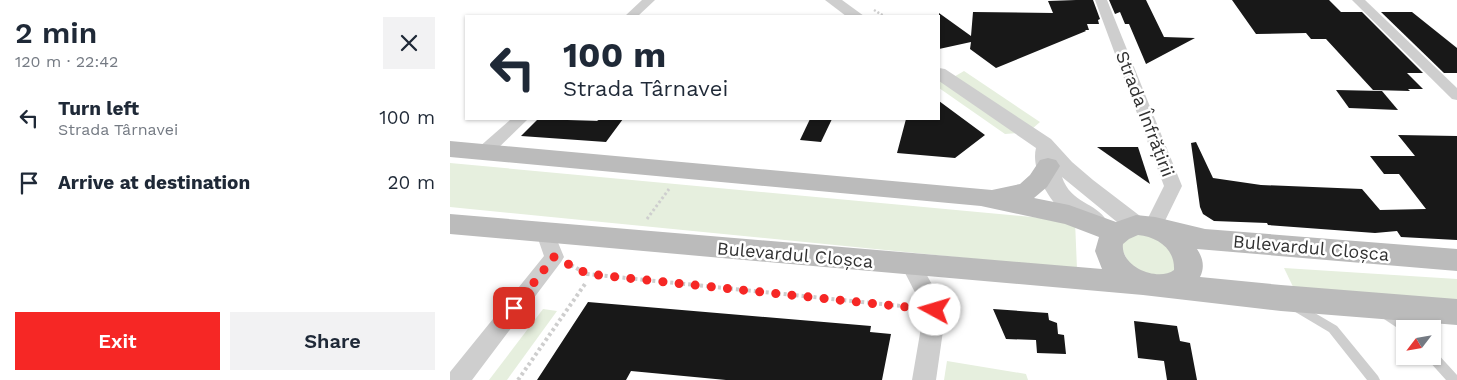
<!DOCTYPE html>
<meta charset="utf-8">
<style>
body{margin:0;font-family:"Work Sans",sans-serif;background:#f2f2f3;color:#1f2937;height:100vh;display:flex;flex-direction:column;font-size:19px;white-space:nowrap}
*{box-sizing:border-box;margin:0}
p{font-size:16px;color:#747a83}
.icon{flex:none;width:28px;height:28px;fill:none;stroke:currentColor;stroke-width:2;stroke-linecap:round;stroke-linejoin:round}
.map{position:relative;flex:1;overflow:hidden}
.sheet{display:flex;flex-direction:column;background:#fff;width:450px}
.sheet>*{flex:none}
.guide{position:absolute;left:15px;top:15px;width:475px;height:105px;border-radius:0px;box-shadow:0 1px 4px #0004;background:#fff;color:#1f2937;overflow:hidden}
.needle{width:32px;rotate:239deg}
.tools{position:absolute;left:946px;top:320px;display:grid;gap:10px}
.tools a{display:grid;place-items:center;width:45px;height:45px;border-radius:0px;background:#fff;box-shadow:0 1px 4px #0004;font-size:25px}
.pin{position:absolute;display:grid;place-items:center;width:42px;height:42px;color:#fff;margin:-21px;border-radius:10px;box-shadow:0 2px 8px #0006}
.me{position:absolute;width:55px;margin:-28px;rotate:276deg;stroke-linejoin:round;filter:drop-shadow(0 0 4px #0008)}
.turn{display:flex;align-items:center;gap:18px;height:105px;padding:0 15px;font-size:22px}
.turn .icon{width:65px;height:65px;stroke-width:2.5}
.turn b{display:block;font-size:35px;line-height:42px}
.round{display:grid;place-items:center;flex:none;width:52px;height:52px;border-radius:0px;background:#f2f2f3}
.headline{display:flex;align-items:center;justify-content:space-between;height:85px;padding:0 15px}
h1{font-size:30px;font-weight:600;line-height:38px}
.button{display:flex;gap:10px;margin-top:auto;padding:10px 15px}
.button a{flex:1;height:58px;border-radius:0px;background:#f62725;color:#fff;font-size:20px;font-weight:600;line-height:58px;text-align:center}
.button a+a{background:#f2f2f3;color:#1f2937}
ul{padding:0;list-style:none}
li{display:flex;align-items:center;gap:15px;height:65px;padding:0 15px}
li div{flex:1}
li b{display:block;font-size:19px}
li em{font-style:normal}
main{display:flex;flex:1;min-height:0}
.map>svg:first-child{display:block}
.green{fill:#e6efde}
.building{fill:#181818}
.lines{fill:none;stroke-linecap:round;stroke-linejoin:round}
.path-far2{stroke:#cecece;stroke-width:2.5;stroke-dasharray:2 2;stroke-linecap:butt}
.path-far1{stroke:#cecece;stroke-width:3;stroke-dasharray:2.5 2.5;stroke-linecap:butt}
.path{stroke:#cecece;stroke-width:4;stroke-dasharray:3 3;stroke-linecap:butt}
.service{fill:#cecece;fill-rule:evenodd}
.minor{fill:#cecece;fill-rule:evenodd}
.tertiary{fill:#cecece;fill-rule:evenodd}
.secondary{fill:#bbb;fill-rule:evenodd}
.route{stroke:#f62725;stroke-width:9;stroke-dasharray:0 16.2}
.labels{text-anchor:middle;stroke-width:5;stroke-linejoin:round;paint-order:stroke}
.street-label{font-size:18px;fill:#313131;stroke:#fff}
</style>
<main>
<section class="sheet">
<div class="headline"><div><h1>2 min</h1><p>120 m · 22:42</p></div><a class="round"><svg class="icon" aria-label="close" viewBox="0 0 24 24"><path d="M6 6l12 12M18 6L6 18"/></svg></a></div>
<ul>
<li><svg class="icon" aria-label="left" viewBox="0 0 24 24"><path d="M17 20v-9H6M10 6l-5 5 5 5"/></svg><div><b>Turn left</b><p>Strada Târnavei</p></div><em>100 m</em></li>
<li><svg class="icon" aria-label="arrive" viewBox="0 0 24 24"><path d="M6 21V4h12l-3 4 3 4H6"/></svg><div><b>Arrive at destination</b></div><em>20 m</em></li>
</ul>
<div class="button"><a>Exit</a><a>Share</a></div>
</section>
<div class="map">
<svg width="1007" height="380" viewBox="0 0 1007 380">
<rect width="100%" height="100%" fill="#fff"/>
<!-- green -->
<g class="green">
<polygon points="514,71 590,122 582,129 502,78"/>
<polygon points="489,77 569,133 555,134 489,88"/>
<polygon points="0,163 625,221 627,269 0,207"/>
<polygon points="690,232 725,247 724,276 685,274 669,244"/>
<polygon points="834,268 1007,279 1007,310 847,295"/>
<polygon points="93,309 107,311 57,380 39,380"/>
<polygon points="497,361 576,374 578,380 494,380"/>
</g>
<!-- building -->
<g class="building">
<polygon points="626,0 643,0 650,19 648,20 649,24 637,24 639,30 635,30 636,31 546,68 520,49 521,42 489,49 489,13 521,36 523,12 603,13 598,1"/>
<polygon points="659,0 696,0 714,37 745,38 696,64 679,24 675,24 670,12 665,14"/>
<polygon points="782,0 879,0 891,12 912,12 973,73 957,73 973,89 958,89 960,91 923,90 876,39 861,39 856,33 806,34"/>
<polygon points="931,12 962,12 1007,48 1007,73 994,73"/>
<polygon points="886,90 932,91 948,110 899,108"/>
<polygon points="489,101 535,135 505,158 447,153 456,119 489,119"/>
<polygon points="88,119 147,121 150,119 173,119 156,142 71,136"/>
<polygon points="360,119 382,119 371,142 350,140"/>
<polygon points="948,135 1007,136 1007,240 951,237 947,231 925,233 818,225 817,223 764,221 753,214 750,207 741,143 746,142 763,178 811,185 912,189 930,210 976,209 949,174 934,174 920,156 965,156"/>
<polygon points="647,147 688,147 700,184"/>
<polygon points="138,302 421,326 420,332 441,334 432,380 276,380 181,371 176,380 87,380"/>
<polygon points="543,309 598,313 599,320 607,323 608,334 614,335 616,354 587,353 586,340 556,339"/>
<polygon points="684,321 727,326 730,341 740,343 747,380 717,380 714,361 688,358"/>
</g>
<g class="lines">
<!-- path-far2 -->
<polyline class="path-far2" points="424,10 434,16"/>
<!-- path-far1 -->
<polyline class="path-far1" points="197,219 219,189"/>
<!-- path -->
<g class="path">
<polyline points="121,265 137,274 461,307"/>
<polyline points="68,380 135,284"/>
</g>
<!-- service -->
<g class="service">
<polygon points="846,302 887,326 928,376 930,380 917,380 879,332 842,310 841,307 842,304"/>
<polygon points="935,309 962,326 963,329 955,329 955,333 931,317 930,314 931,311"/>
<polygon points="982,351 986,352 1007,375 1007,380 996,380 978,360 976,356 982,356"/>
</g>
<!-- minor -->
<g class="minor">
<polygon points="192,0 205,0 188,16 175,16"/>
<polygon points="645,0 657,0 732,186 710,231 703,233 696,231 694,226 714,186"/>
<polygon points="902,0 915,0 1007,88 1007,100 1002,99"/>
<polygon points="61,119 78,119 40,156 34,157 28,156 26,152 28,148"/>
<polygon points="95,226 102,228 114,257 111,262 22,380 0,380 0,372 94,256 86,233 88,228"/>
<polygon points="461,257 468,259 496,310 486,380 462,380 474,310 451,265 454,259"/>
</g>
<!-- tertiary -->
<g class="tertiary">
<polygon points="375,0 392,0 414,16 396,16"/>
<path d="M489,68L495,69L601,139L622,162L643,180L694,219L698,225L694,231L686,234L678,231L612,177C621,204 646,202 657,221L653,227C621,237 578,179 586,148L489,81Z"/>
</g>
<!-- secondary -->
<path class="secondary" d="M0,141L542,190L570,184L580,175L590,160L598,158L606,160L610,166L597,187L584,198L619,205L666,222L686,215L705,217L755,229L1007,249V271L747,249C753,258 755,267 750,277L831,285L1007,299V325L831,311L693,295L0,234V214L652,269L645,251L649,237L615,224L531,206L0,157ZM688,235C707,237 725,248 724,270C708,282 670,267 673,244L679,239Z"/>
</g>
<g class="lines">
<!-- route -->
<polyline class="route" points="64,308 104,257 138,274 485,310"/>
</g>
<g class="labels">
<!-- street labels -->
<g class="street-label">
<text transform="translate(695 114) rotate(69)" y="6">Strada Înfrățirii</text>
<text transform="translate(861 248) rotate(5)" y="6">Bulevardul Cloșca</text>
<text transform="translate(345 255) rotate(5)" y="6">Bulevardul Cloșca</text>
</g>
</g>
</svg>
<div class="tools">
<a><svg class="needle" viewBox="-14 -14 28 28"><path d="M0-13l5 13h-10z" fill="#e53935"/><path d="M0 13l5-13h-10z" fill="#747a83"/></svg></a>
</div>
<div class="pin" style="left:64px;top:308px;background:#d93025"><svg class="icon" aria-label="arrive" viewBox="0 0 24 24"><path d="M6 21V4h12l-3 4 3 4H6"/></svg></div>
<svg class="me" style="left:485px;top:310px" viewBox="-20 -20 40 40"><circle r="19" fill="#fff"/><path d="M0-13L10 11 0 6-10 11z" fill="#f62725"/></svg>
<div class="guide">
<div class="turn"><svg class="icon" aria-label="left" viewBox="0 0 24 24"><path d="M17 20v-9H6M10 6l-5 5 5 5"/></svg><div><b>100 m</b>Strada Târnavei</div></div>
</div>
</div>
</main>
